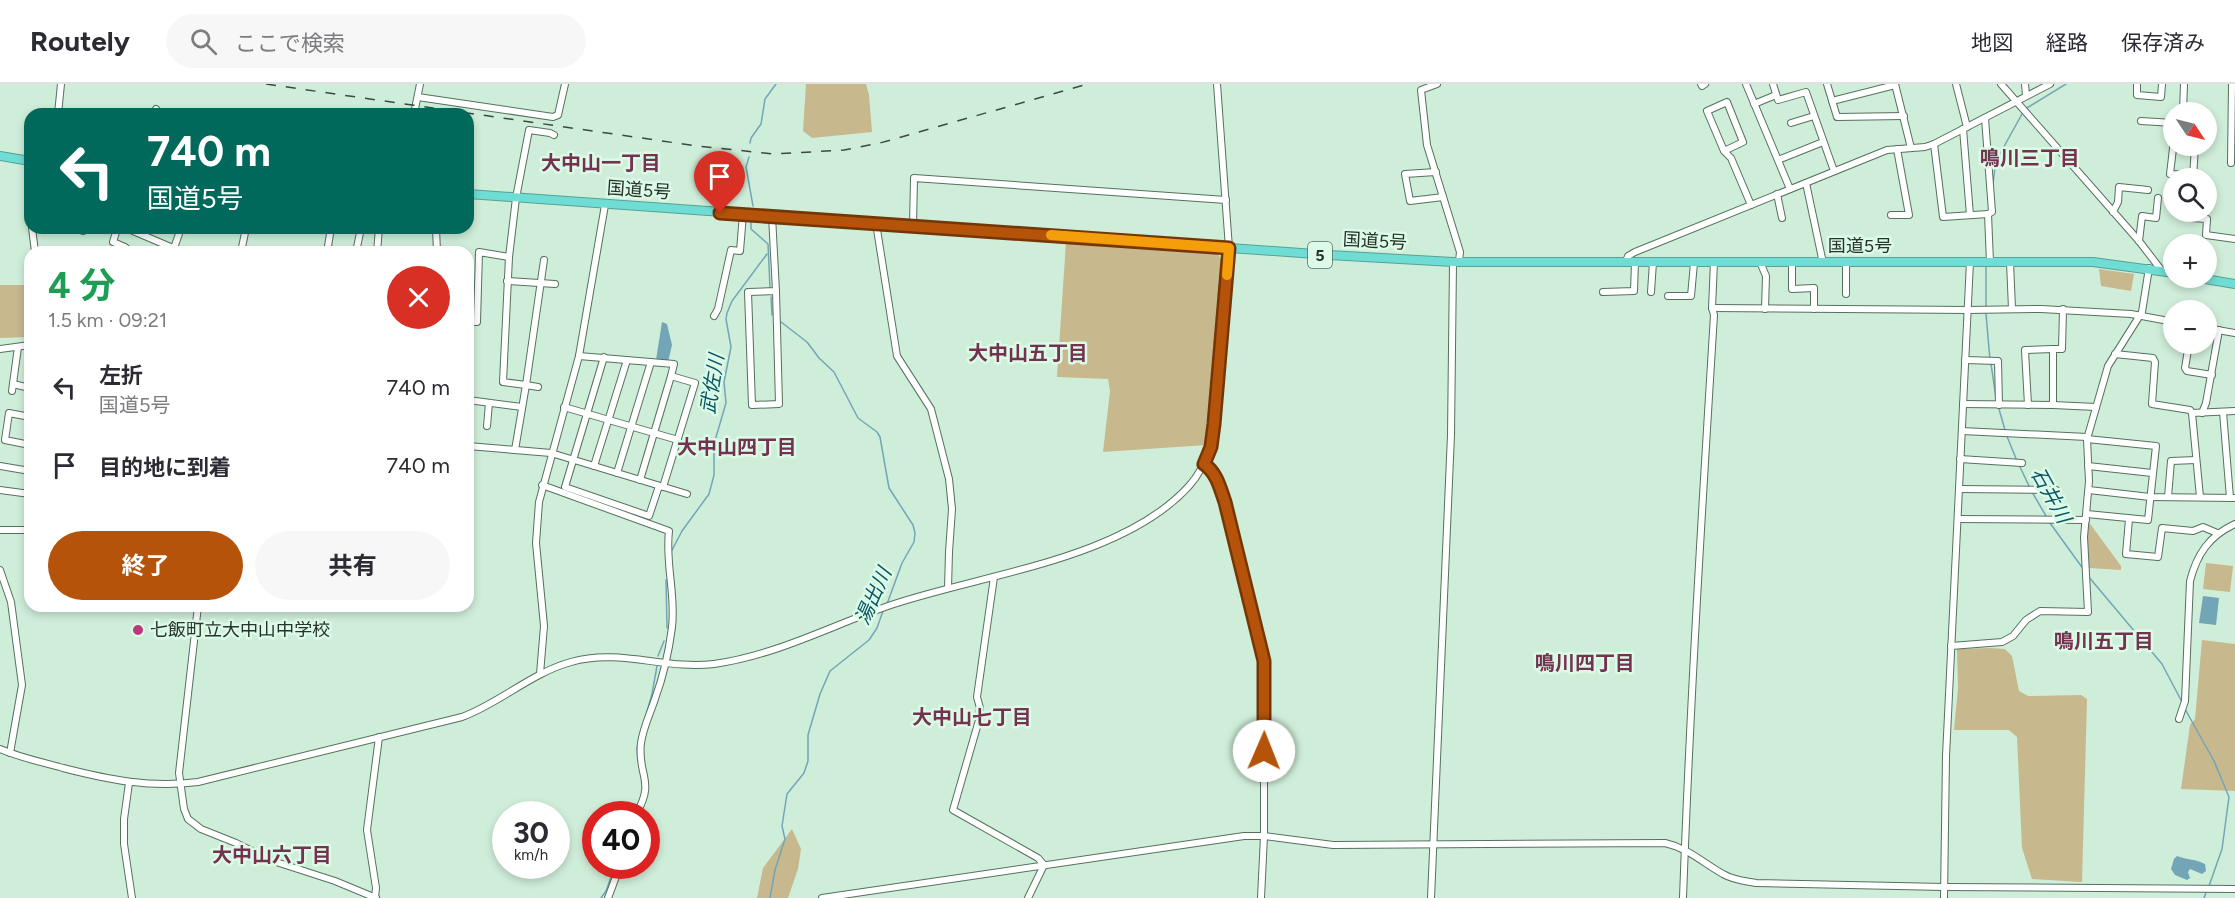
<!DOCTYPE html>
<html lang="ja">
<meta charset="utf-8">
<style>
body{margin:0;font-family:Figtree,"Noto Sans JP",sans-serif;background:#f7f7f7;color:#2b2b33;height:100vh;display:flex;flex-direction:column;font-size:22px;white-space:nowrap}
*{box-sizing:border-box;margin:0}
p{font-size:20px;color:#7c7c81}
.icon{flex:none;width:33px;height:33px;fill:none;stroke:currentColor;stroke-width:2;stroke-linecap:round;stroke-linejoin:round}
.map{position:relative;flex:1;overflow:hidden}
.side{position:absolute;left:24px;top:162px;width:450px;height:366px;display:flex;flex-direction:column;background:#fff;border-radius:18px;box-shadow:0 3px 9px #0003}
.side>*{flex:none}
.top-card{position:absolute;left:24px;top:24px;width:450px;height:126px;border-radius:18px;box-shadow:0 3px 9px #0003;background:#00695c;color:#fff;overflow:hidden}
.needle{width:39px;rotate:125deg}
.controls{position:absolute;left:2163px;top:18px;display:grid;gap:12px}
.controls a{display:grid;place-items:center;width:54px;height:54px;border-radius:50%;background:#fff;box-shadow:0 3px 9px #0003;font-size:30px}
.speed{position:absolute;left:492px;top:717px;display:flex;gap:12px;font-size:30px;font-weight:700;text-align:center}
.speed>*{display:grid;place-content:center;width:78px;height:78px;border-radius:50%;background:#fff;box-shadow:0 3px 9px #0003;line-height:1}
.speed small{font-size:15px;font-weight:400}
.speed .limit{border:9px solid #d22;background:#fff;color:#111}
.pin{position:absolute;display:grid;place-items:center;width:51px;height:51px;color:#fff;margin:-62px -26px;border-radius:50% 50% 50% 0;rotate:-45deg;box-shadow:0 0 6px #0007}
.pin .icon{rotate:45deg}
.me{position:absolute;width:66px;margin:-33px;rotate:1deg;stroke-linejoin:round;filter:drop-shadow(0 0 4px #0008)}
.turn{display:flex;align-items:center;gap:21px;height:126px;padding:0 24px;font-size:27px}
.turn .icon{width:78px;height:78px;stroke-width:2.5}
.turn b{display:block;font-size:42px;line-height:51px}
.round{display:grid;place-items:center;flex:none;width:63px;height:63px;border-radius:32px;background:#f7f7f7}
.overview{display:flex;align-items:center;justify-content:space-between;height:102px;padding:0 24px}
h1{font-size:36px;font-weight:700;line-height:45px;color:#1e9e55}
.cta{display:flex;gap:12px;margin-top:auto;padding:12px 24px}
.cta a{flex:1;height:69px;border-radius:36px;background:#b45309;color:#fff;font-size:24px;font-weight:700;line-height:69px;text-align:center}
.cta a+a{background:#f7f7f7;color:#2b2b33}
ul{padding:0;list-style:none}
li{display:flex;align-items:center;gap:18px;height:78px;padding:0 24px}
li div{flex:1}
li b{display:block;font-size:22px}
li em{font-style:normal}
header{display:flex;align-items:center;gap:36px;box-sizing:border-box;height:84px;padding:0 30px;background:#fff;border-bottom:2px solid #e1e1e2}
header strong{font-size:28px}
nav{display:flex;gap:33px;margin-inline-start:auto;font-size:21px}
.search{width:420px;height:54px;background:#f7f7f7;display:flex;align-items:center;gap:15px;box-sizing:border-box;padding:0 21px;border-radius:33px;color:#7c7c81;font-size:22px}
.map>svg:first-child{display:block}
.green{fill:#c7b88e}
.water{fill:#72a6b7}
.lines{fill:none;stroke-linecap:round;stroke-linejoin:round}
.stream{stroke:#72a6b7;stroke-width:1.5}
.minor-casing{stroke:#55715e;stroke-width:8}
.highway-casing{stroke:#56a198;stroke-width:10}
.minor{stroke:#fff;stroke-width:6}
.highway{stroke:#70ddd4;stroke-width:8}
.rail{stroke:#3b493f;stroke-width:1.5;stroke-dasharray:10 10;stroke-linecap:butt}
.route-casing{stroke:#753606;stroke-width:15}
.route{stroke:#b45309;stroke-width:10}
.slow{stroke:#f59e0b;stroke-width:10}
.poi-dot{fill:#bc377b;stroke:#dcfbe6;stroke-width:2}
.labels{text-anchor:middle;stroke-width:5;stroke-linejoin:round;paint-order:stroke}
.shield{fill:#dcfbe6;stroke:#5d6e62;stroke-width:1.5}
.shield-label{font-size:16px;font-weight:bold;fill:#26322a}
.street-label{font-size:18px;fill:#26322a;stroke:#dcfbe6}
.poi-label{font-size:18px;fill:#26322a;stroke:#dcfbe6;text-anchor:start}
.neighbourhood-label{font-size:20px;font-weight:bold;fill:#743250;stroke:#dcfbe6}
.water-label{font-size:20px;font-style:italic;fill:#0a5567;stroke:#dcfbe6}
</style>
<header>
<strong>Routely</strong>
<div class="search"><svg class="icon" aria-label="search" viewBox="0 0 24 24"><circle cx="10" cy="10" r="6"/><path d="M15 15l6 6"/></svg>ここで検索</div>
<nav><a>地図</a><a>経路</a><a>保存済み</a></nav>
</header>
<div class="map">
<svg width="2235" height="814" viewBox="0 0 2235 814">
<rect width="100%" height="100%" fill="#cfeed9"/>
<!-- green -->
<g class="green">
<polygon points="806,0 866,0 869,11 872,48 812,54 803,47"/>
<polygon points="1066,158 1218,170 1222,177 1208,350 1206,361 1103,368 1110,307 1108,295 1057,293"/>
<polygon points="2099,185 2134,190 2131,207 2101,202"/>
<polygon points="0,201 30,201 30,253 0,254"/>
<polygon points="2088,437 2121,482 2121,486 2089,484 2086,455"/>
<polygon points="2206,479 2233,482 2230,508 2203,505"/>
<polygon points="2202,556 2235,560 2235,707 2181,705 2190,641 2195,635"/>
<polygon points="1989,564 2005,565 2012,572 2019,607 2028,612 2081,611 2087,615 2082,798 2032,795 2022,764 2017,653 2009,646 1954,646 1958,604 1957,565"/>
<polygon points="792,745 801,765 798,785 788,814 757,814 763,784"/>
</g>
<!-- water -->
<g class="water">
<polygon points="662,238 667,240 672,261 668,278 656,276"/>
<polygon points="2203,512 2219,514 2216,541 2199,539"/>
<path d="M2177,772C2187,776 2196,775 2205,780L2206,787L2202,790L2190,785L2188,788L2190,794L2187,796L2175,791L2171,785L2174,775Z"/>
</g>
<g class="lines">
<!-- stream -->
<g class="stream">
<polyline points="2027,24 2066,0"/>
<polyline points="750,59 751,54 761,40 765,15 776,0"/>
<polyline points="749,73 746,83 753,122"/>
<polyline points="1993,99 1996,77 2022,30"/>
<polyline points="751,136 751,145 768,160 770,204"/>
<polyline points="771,213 772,231"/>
<polyline points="1986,225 1986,182"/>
<polyline points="1986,230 1990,276"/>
<polyline points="781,238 807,258 819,274 834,288 858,334 877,348 880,353 889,404 913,441 915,449 914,458 902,479 887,520"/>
<polyline points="1991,280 1996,314"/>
<polyline points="1999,325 2005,346"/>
<polyline points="2006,350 2017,377"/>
<polyline points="2019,381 2030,404"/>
<polyline points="2032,408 2046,432"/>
<polyline points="2050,439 2084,486"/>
<polyline points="671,468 682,447 709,410 714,391 714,360 726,319 724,298 731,263 726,235 727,229 732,217 767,170"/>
<polyline points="2088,492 2162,580 2182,618"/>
<polyline points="666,496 667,544"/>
<polyline points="658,572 664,557"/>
<polyline points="2185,625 2214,677 2229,713 2222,765 2209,802"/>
<polyline points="639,655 652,610 657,582"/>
<polyline points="637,663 638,677"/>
<polyline points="601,814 606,807 615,782"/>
<polyline points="770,814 775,786 785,755 782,742 787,710 804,689 808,677 808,651 820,610 830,587 869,556 877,544 883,527"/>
<polyline points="2204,814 2207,806"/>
</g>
<!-- minor casing -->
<g class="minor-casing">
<g id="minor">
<polyline points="1437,0 1421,6 1427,61 1460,168 1459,177"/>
<polyline points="1701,0 1702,2 1705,0"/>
<polyline points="1746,0 1790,105"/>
<polyline points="1773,0 1778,16 1806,8 1834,87"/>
<polyline points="1827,0 1837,33 1904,32"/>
<polyline points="1895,0 1911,64"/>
<polyline points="1956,0 1967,43"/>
<polyline points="2001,0 2139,157 2162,187"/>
<polyline points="2025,0 2026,11"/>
<polyline points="2137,0 2137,11 2161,13 2162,0"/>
<polyline points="418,13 553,33 558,31 565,0"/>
<polyline points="1832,17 1895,1"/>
<polyline points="1754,20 1776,11"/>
<polyline points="2183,28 2184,0"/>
<polyline points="58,30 61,0"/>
<polyline points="154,30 156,25"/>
<polyline points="414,30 420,0"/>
<polyline points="1985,34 1992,128 1988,130 1990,178"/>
<polyline points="2141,37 2174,39"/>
<polyline points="1791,39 1814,32"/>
<polyline points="1963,45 1970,131"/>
<polyline points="2174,56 2170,90 2193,91"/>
<polyline points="1934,60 1943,133 1988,130"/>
<polyline points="1724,67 1707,27 1727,18 1743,58 1724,67 1731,74 1751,121"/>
<polyline points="1778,76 1823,58"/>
<polyline points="2231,79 2232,0"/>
<polyline points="30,82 28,106 30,132"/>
<polyline points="1436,88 1405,90 1410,117 1443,113"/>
<polyline points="2193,94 2195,62"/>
<polyline points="1806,99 1823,179"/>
<polyline points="1777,110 1782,134"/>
<polyline points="2113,128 2118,118 2119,103 2148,106"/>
<polyline points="2190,128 2190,134 2207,135 2206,151 2235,155"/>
<polyline points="1891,131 1909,131 1897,65"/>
<polyline points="772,132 776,207 779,320 752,321 748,208 776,207"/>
<polyline points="876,139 897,272 931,325 949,395 952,425 949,468 948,504"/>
<polyline points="913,142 914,94 1226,116"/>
<polyline points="32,144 35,168"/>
<polyline points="134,144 133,147 173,164"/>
<polyline points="436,144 437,168"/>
<polyline points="117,145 113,158 125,163 131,168"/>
<polyline points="83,147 83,144"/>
<polyline points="2139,157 2142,132 2156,134 2158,114"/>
<polyline points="328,165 337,167"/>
<polyline points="173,167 181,144"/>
<polyline points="241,168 246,144"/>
<polyline points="327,168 331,144"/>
<polyline points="356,168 361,144"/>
<polyline points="377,168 379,144"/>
<polyline points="1626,178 1628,172 1635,168 1887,66 1925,63 1934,60 2050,0"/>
<polyline points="1760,178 1766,192 1765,225"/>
<polyline points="2010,178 2012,225"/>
<polyline points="1792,179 1792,205 1814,204 1814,225"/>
<polyline points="507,197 555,200"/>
<polyline points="1603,208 1634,207 1635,178"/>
<polyline points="1651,208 1653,178"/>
<polyline points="1846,210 1846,178"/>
<polyline points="1668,212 1691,212 1694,179"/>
<polyline points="1712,224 1968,226 2041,225 2131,230 2174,238"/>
<polyline points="714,232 718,225 731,166 740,167 743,130"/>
<polyline points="468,238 477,238 479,168 509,173"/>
<polyline points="2206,244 2235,249"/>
<polyline points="2189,260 2185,284 2187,287 2212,291"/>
<polyline points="0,265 30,261"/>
<polyline points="2115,270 2153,274 2155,278 2152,320 2190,326 2192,329 2235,327"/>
<polyline points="579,272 674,280 671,292 695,299 663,403"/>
<polyline points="604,273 565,403 649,432 659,402"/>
<polyline points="1965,276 1998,277 1999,321"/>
<polyline points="468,278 468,290"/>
<polyline points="13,300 30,304"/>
<polyline points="538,303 526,301 544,176"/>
<polyline points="12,307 18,263"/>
<polyline points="468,316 522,323"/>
<polyline points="1963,320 2053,321 2096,323"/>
<polyline points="2028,321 2025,266 2053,265"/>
<polyline points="2053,321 2053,265 2062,265 2063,225"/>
<polyline points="564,323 678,356"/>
<polyline points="2223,328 2230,414"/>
<polyline points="2192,329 2200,413"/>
<polyline points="2202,329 2206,319 2219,246"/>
<polyline points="30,333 9,329 5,356 30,361"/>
<polyline points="487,342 489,319"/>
<polyline points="1962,347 2087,353"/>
<polyline points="468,362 551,369 687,410"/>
<polyline points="515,366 526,301 503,298 509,173 516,114 529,46 550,49 554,51"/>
<polyline points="1960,375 2022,379"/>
<polyline points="1204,380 1210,384 1218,397 1225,418 1254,528 1264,577 1264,752 1261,814"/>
<polyline points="0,382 30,387"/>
<polyline points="594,382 627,276"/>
<polyline points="2088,382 2152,389"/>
<polyline points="617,389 651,278"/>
<polyline points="640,396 671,292"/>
<path d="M542,401L669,447C665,479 676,511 672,543C669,567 663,593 655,615C650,630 643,644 641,659C637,691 656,697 636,730"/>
<polyline points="1959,405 2056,406"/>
<polyline points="0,406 30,410"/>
<polyline points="2089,406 2150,413 2235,414"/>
<polyline points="2168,413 2171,377 2196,376"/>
<polyline points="2087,430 2148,436 2156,362 2087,355"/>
<polyline points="1958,435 2086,436"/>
<polyline points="2129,435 2126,470 2158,473 2162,444 2193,447 2203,443 2217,449"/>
<polyline points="0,446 30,446"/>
<polyline points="0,486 11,518 22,601 10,669"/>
<polyline points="994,493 977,613 980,624 979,636 953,726 1038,774 1044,781 1028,814"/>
<polyline points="198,522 179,689 184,725 188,735 201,745 236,759 270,776 335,797 376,814"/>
<polyline points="1951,562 2002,558 2013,552 2026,536 2040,527 2088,528 2084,453 2089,397 2087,355 2108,282 2142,228 2149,184"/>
<polyline points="540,590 544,542 536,459 539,418 579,272 605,121"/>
<path d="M2179,635L2185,617L2190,497C2197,470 2209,452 2235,440"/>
<path d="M0,665C21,674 42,678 63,684C110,696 150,704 198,698L462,633C500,619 531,589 571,578C619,564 666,586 714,580C778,571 834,540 894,520C984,490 1123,475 1189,402C1200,390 1205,377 1211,363L1229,164L1217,0"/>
<polyline points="129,699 124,735 124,760 132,814"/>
<polyline points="375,814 376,804 367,746 379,653"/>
<polyline points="608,814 620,782"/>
<path d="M822,814L1244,752H1264L1333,761L1665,759C1688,764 1703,779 1723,790C1733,796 1745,797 1756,799L1944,803L2235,805"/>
<polyline points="1431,814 1451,351 1453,178"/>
<path d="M1683,814C1690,620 1702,425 1714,231L1712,224L1714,178"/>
<polyline points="1944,814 1946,672 1970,178"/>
</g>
</g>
<!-- highway casing -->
<g class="highway-casing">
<g id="highway">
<polyline points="0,72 30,77"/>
<polyline points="468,110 1329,171 1453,178 2093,178 2174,189"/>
<polyline points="2199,194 2235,200"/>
</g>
</g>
<!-- minor -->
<use href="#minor" class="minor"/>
<!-- highway -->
<use href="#highway" class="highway"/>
<!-- rail -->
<polyline class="rail" points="266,0 697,62 774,70 844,66 880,59 1088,0"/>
</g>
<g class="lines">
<!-- route casing -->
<g class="route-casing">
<path id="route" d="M720,129L1229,164L1214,340L1211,363L1204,380C1217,389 1220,404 1225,418L1264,577V667"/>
</g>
<!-- route -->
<use href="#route" class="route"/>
<!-- slow -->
<polyline class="slow" points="1051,151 1229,164 1227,191"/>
</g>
<!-- markers -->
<circle class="poi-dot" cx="138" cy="546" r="6"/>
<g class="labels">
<!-- shield labels -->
<rect class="shield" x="1308" y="158" width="24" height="26" rx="4.5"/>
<g class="shield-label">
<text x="1320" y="177">5</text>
</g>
<!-- street labels -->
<g class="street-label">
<text transform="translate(639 106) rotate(4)" y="6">国道5号</text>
<text transform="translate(1375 157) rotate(3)" y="6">国道5号</text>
<text x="1860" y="168">国道5号</text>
</g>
<!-- poi labels -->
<g class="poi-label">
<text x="150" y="552">七飯町立大中山中学校</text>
</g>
<!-- neighbourhood labels -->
<g class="neighbourhood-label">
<text x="2030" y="81">鳴川三丁目</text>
<text x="601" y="86">大中山一丁目</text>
<text x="1028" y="276">大中山五丁目</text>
<text x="737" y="370">大中山四丁目</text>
<text x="2104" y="564">鳴川五丁目</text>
<text x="1585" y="586">鳴川四丁目</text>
<text x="972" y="640">大中山七丁目</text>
<text x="272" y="778">大中山六丁目</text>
</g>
<!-- water labels -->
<g class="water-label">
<text transform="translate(712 300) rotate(-81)" y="7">武佐川</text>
<text transform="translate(2051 411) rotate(61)" y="7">石井川</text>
<text transform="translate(873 512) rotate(-66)" y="7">湯出川</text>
</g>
</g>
</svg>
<div class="controls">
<a><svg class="needle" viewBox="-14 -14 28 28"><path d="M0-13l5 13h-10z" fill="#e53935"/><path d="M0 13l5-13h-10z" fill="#7c7c81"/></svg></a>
<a><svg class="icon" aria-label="search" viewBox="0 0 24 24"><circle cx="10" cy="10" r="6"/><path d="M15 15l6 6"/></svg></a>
<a>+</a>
<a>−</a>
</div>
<div class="speed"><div>30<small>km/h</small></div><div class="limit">40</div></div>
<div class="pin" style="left:720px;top:129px;background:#d93025"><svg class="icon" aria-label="arrive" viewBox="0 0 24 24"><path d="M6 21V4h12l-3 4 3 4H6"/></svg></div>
<svg class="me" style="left:1264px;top:667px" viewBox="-20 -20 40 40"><circle r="19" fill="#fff"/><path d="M0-13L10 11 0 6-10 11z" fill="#b45309"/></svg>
<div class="top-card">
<div class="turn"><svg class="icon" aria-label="left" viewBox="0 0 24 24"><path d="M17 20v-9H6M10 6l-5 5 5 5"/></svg><div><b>740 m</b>国道5号</div></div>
</div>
<section class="side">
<div class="overview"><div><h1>4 分</h1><p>1.5 km · 09:21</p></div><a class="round" style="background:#d93025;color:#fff"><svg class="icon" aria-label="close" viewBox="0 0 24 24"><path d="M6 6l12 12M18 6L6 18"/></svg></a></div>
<ul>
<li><svg class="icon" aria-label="left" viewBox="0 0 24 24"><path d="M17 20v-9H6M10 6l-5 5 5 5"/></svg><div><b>左折</b><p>国道5号</p></div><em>740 m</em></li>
<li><svg class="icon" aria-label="arrive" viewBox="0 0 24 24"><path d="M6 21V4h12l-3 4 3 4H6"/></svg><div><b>目的地に到着</b></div><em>740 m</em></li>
</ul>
<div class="cta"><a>終了</a><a>共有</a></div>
</section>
</div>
